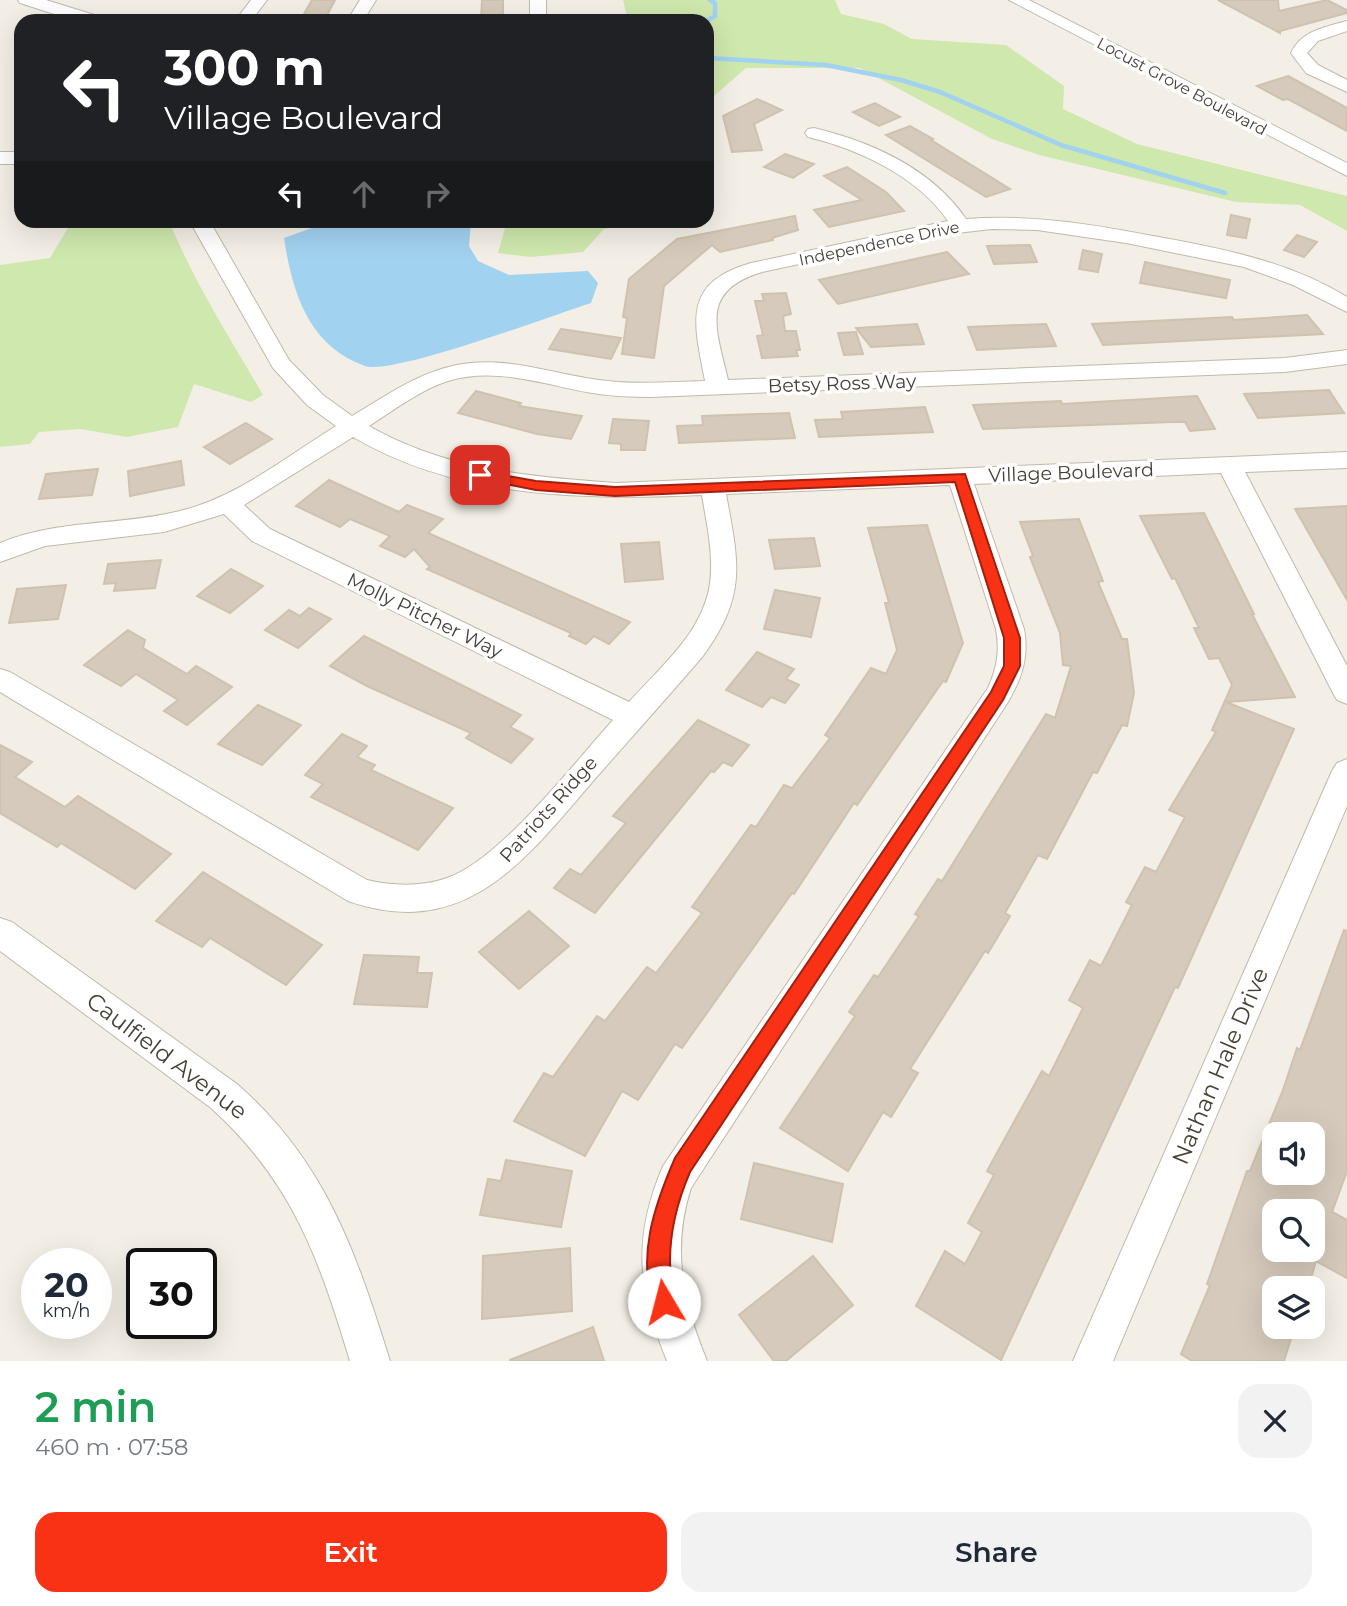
<!DOCTYPE html>
<meta charset="utf-8">
<style>
body{margin:0;font-family:Montserrat,sans-serif;background:#f2f2f3;color:#1f2937;height:100vh;display:flex;flex-direction:column;font-size:26px;white-space:nowrap}
*{box-sizing:border-box;margin:0}
p{font-size:23px;color:#747a83}
.icon{flex:none;width:38px;height:38px;fill:none;stroke:currentColor;stroke-width:2;stroke-linecap:round;stroke-linejoin:round}
.map{position:relative;height:1361px;overflow:hidden}
.panel{display:flex;flex-direction:column;background:#fff;flex:1}
.panel>*{flex:none}
.top-card{position:absolute;left:14px;top:14px;width:700px;height:214px;border-radius:21px;box-shadow:0 7px 28px #0002;background:#202124;color:#fff;overflow:hidden}
.controls{position:absolute;left:1262px;top:1122px;display:grid;gap:14px}
.controls a{display:grid;place-items:center;width:63px;height:63px;border-radius:14px;background:#fff;box-shadow:0 7px 28px #0002;font-size:35px}
.speed{position:absolute;left:21px;top:1248px;display:flex;gap:14px;font-size:35px;font-weight:700;text-align:center}
.speed>*{display:grid;place-content:center;width:91px;height:91px;border-radius:50%;background:#fff;box-shadow:0 7px 28px #0002;line-height:1}
.speed small{font-size:18px;font-weight:400}
.speed .limit{border:4px solid #111;border-radius:10px;background:#fff;color:#111}
.pin{position:absolute;display:grid;place-items:center;width:60px;height:60px;color:#fff;margin:-30px;border-radius:14px;box-shadow:0 4px 10px #0006}
.me{position:absolute;width:77px;margin:-38px;rotate:352deg;stroke-linejoin:round;filter:drop-shadow(0 0 5px #0008)}
.turn{display:flex;align-items:center;gap:24px;height:147px;padding:0 35px;font-size:32px}
.turn .icon{width:91px;height:91px;stroke-width:2.5}
.turn b{display:block;font-size:49px;line-height:60px}
.lanes{display:flex;align-items:center;height:66px;padding:0 35px;background:#0003;justify-content:center;gap:35px;direction:ltr}
.lanes .off{opacity:.35}
.round{display:grid;place-items:center;flex:none;width:74px;height:74px;border-radius:21px;background:#f2f2f3}
.summary{display:flex;align-items:center;justify-content:space-between;height:119px;padding:0 35px}
h1{font-size:42px;font-weight:600;line-height:52px;color:#1e9e55}
.action{display:flex;gap:14px;margin-top:auto;padding:14px 35px}
.action a{flex:1;height:80px;border-radius:21px;background:#fa3215;color:#fff;font-size:28px;font-weight:600;line-height:80px;text-align:center}
.action a+a{background:#f2f2f3;color:#1f2937}
.map>svg:first-child{display:block}
.green{fill:#cfe8ae}
.water{fill:#a1d2f0}
.lines{fill:none;stroke-linecap:round;stroke-linejoin:round}
.stream{stroke:#a1d2f0;stroke-width:4.5}
.building{fill:#d5cabb;stroke:#cfc2ae;stroke-width:2;fill-rule:evenodd}
.minor-casing{stroke:#c1b9ab;stroke-width:2}
.minor{fill:#fff;fill-rule:evenodd}
.route{fill:#fa3215;stroke:#a2200e;stroke-width:2}
.labels{text-anchor:middle;stroke-width:7;stroke-linejoin:round;paint-order:stroke}
.far-street-label{font-size:16px;fill:#463f35;stroke:#fff}
.street-label{font-size:19px;fill:#463f35;stroke:#fff}
.near-street-label{font-size:23px;fill:#463f35;stroke:#fff}
</style>
<div class="map">
<svg width="1347" height="1361" viewBox="0 0 1347 1361">
<rect width="100%" height="100%" fill="#f3efe6"/>
<!-- green -->
<g class="green">
<polygon points="623,0 835,0 841,14 884,24 912,39 1006,45 1064,86 1063,109 1137,144 1347,196 1347,231 1300,205 1236,202 1039,155 992,139 860,68 746,68 707,102 707,21 628,21"/>
<path d="M72,221H169C194,282 230,338 263,395L251,402L194,384L178,427L127,437L80,429L39,432L30,444L0,447V265L50,258Z"/>
<polygon points="503,221 503,220 653,221 604,229 583,252 531,257 498,253 505,228"/>
</g>
<!-- water -->
<path class="water" d="M331,221H471L469,246L478,261L509,275L588,271L598,283L591,303C554,315 391,376 365,366C308,346 292,291 284,238Z"/>
<g class="lines">
<!-- stream -->
<g class="stream">
<polyline points="706,21 715,16 715,3 710,0"/>
<polyline points="707,58 826,65 901,80 940,92 1061,145 1225,193"/>
</g>
</g>
<!-- building -->
<g class="building">
<polygon points="312,0 335,0 324,21 300,21"/>
<polygon points="482,0 503,0 503,21 481,21"/>
<polygon points="1218,0 1278,0 1279,11 1327,0 1347,10 1347,13 1280,31 1280,33"/>
<polygon points="1288,76 1347,108 1347,131 1288,99 1283,100 1257,86"/>
<polygon points="757,99 782,110 754,124 762,150 732,152 723,116"/>
<polygon points="875,103 900,117 879,126 853,112"/>
<polygon points="910,126 933,139 931,140 1010,189 986,197 886,135"/>
<polygon points="785,154 814,164 793,178 764,167"/>
<polygon points="847,167 886,192 904,211 829,227 814,210 862,200 824,176"/>
<polygon points="1231,215 1250,219 1246,238 1227,235"/>
<polygon points="795,216 798,230 772,238 773,240 720,252 712,245 664,286 654,358 622,354 627,318 623,317 629,279 677,239"/>
<polygon points="1297,235 1317,242 1304,257 1284,250"/>
<polygon points="1030,245 1037,262 994,264 987,246"/>
<polygon points="1083,250 1102,254 1098,272 1079,269"/>
<polygon points="947,252 969,274 838,304 819,280"/>
<polygon points="1145,262 1230,280 1226,298 1140,283"/>
<polygon points="786,293 791,314 783,316 785,331 796,331 800,350 796,350 798,356 762,358 757,336 763,335 755,301 764,301 762,294"/>
<polygon points="1307,315 1323,334 1103,345 1092,324 1232,317 1234,320"/>
<polygon points="917,324 924,344 871,347 856,328"/>
<polygon points="1046,324 1056,346 977,350 968,327"/>
<polygon points="561,329 621,338 611,359 549,349"/>
<polygon points="856,332 863,354 844,355 838,333"/>
<polygon points="1329,390 1344,413 1258,418 1244,394"/>
<polygon points="476,391 521,403 519,406 582,416 571,439 537,434 458,413"/>
<polygon points="1197,396 1215,429 1190,431 1185,422 1172,422 983,429 973,405 1061,401 1062,404"/>
<polygon points="925,407 933,432 819,437 815,420 843,419 841,412"/>
<polygon points="789,413 795,438 679,443 677,426 703,425 702,416"/>
<polygon points="613,419 649,421 645,450 621,450 621,444 609,443"/>
<polygon points="246,423 272,439 230,464 204,447"/>
<polygon points="181,461 184,485 130,496 128,471"/>
<polygon points="98,469 92,495 39,499 46,474"/>
<polygon points="329,480 399,512 407,505 443,519 428,533 630,622 609,644 594,636 586,644 569,636 571,633 427,569 430,567 414,549 405,557 380,546 390,536 350,519 340,527 296,506"/>
<polygon points="1347,506 1347,600 1295,509"/>
<polygon points="1204,513 1254,614 1252,614 1295,697 1226,702 1294,729 1178,988 1175,987 1001,1360 916,1306 945,1251 965,1264 982,1232 968,1223 994,1175 987,1171 1042,1071 1049,1076 1083,1008 1069,1000 1090,960 1101,966 1132,905 1126,902 1145,867 1156,872 1185,817 1169,810 1216,732 1212,730 1232,685 1219,658 1209,659 1194,628 1199,628 1175,578 1172,579 1140,516"/>
<polygon points="1079,519 1103,581 1098,582 1122,639 1127,639 1134,693 1127,726 1122,725 1097,773 1093,772 1047,859 1038,855 1005,913 1010,916 988,953 985,951 910,1069 918,1073 891,1117 883,1112 848,1171 780,1128 855,1016 849,1012 874,975 878,977 919,916 915,914 938,879 942,881 1046,714 1055,718 1071,666 1063,665 1060,633 1030,557 1033,556 1020,522"/>
<polygon points="927,525 963,643 946,682 943,681 857,805 854,803 794,894 792,893 682,1048 675,1044 638,1100 622,1091 585,1156 514,1121 544,1073 553,1077 597,1016 605,1021 647,967 656,973 702,913 692,907 751,825 756,827 784,785 792,788 830,738 825,735 871,668 886,674 897,650 885,603 889,603 868,528"/>
<polygon points="814,538 820,566 775,569 769,540"/>
<polygon points="659,542 663,579 625,582 621,544"/>
<polygon points="161,560 155,588 114,591 116,583 104,584 108,564"/>
<polygon points="231,569 263,586 230,613 197,596"/>
<polygon points="66,585 58,619 9,623 17,589"/>
<polygon points="775,590 820,598 811,637 764,629"/>
<polygon points="309,608 331,619 298,648 265,630 289,610 300,616"/>
<polygon points="128,630 145,640 143,648 187,674 196,666 232,687 187,725 164,711 178,700 136,674 121,686 84,665"/>
<polygon points="364,636 521,715 510,727 533,739 511,763 466,738 471,733 367,686 330,666"/>
<polygon points="757,652 794,669 786,679 799,685 785,703 771,697 762,707 726,690"/>
<polygon points="258,705 301,725 262,765 218,744"/>
<polygon points="698,720 749,745 732,766 723,762 714,772 711,771 595,913 554,888 570,869 581,875 626,823 613,816"/>
<polygon points="342,734 367,746 357,757 375,765 371,770 453,808 418,850 311,797 323,784 305,775"/>
<polygon points="0,745 32,762 15,777 65,807 78,796 171,854 135,889 61,843 57,847 0,813"/>
<polygon points="203,872 322,945 286,985 210,938 202,947 156,921"/>
<polygon points="529,911 569,946 519,989 479,952"/>
<path d="M1344,930L1347,931V1171L1332,1212L1347,1220V1278L1316,1261L1308,1288H1274V1326H1295L1284,1361H1192L1181,1354L1210,1285L1207,1284L1247,1171H1250L1283,1090L1297,1048L1300,1050ZM1274,1134H1312V1172H1274ZM1274,1211H1312V1250H1274Z"/>
<polygon points="364,955 419,957 417,973 432,973 427,1007 354,1004"/>
<polygon points="506,1160 572,1171 561,1227 480,1215 488,1179 501,1181"/>
<polygon points="754,1163 843,1184 832,1242 741,1219"/>
<polygon points="570,1248 572,1311 482,1319 483,1256"/>
<polygon points="813,1256 853,1305 786,1361 774,1361 739,1315"/>
<polygon points="593,1327 604,1361 510,1361 510,1360"/>
</g>
<g class="lines">
<!-- minor casing -->
<g class="minor-casing">
<g id="minor">
<polygon points="18,0 46,0 104,18 106,21 76,21 20,3"/>
<polygon points="251,0 267,0 251,21 235,21"/>
<polygon points="360,0 376,0 363,21 347,21"/>
<rect x="530" y="0" width="16" height="21"/>
<polygon points="1009,0 1029,0 1347,163 1347,176"/>
<path d="M1347,21V31L1318,41L1307,53L1318,65L1347,80V92L1306,73L1291,53C1301,31 1325,27 1347,21Z"/>
<path d="M814,128C872,142 932,169 966,219C1029,214 1091,224 1153,236C1220,248 1288,261 1347,297V312L1293,285L1244,267L1126,243L1037,230L992,229L930,236L762,272C699,291 716,328 728,380L1285,358L1347,350V364L1285,372L651,397C631,397 611,396 592,393C545,385 496,366 448,381C420,390 394,410 369,426C446,470 530,477 616,483L1347,452V468L1245,472L1347,666V704L1337,700L1333,693L1221,473L974,484L1024,629C1029,657 1022,678 1008,702L691,1188C671,1250 683,1302 707,1361H667C638,1289 632,1239 663,1166L988,688C997,668 1000,651 996,629L950,485L726,494C739,564 747,595 703,656C667,698 630,739 594,780C525,860 466,942 348,901L0,692V669L10,672L367,880C392,886 422,887 447,878C500,860 574,763 613,720L252,541L224,514L164,532L45,546L0,562V543C58,519 120,526 180,511C237,497 286,457 336,426L307,405L273,368L189,220H209L289,360L323,395L352,416C386,396 417,373 457,365C505,355 552,374 599,380C634,385 670,382 705,381C694,323 681,283 751,263L948,221C918,177 859,149 808,137L805,133L808,129ZM353,437C459,499 583,500 702,495C706,520 712,546 711,571C710,627 663,664 629,702L270,529L244,505Z"/>
<rect x="0" y="152" width="21" height="12"/>
<polygon points="1347,759 1347,806 1113,1361 1073,1361 1332,771 1337,763"/>
<path d="M0,918L12,922L237,1084C325,1161 356,1252 390,1361H350C319,1259 293,1182 211,1108L0,951Z"/>
</g>
</g>
<!-- minor -->
<use href="#minor" class="minor"/>
</g>
<!-- route -->
<path class="route" d="M480,471L536,481L615,487L965,474L1020,638V666L1003,700L690,1172C677,1202 670,1229 670,1261C670,1278 678,1294 672,1310L664,1313L656,1310C635,1259 655,1204 675,1158L991,692L1004,666V638L955,482L615,496L536,490L475,478L473,475Z"/>
<g class="labels">
<!-- far-street labels -->
<g class="far-street-label">
<text transform="translate(1182 86) rotate(28)" y="6">Locust Grove Boulevard</text>
<text transform="translate(879 243) rotate(-12)" y="6">Independence Drive</text>
</g>
<!-- street labels -->
<g class="street-label">
<text transform="translate(842 383) rotate(-2)" y="7">Betsy Ross Way</text>
<text transform="translate(1071 472) rotate(-2)" y="7">Village Boulevard</text>
<text transform="translate(425 615) rotate(26)" y="7">Molly Pitcher Way</text>
<text transform="translate(548 809) rotate(-48)" y="7">Patriots Ridge</text>
</g>
<!-- near-street labels -->
<g class="near-street-label">
<text transform="translate(167 1056) rotate(37)" y="8">Caulfield Avenue</text>
<text transform="translate(1220 1066) rotate(-67)" y="8">Nathan Hale Drive</text>
</g>
</g>
</svg>
<div class="controls">
<a><svg class="icon" aria-label="sound" viewBox="0 0 24 24"><path d="M4 9h4l5-4v14l-5-4H4zM17 9q2 3 0 6"/></svg></a>
<a><svg class="icon" aria-label="search" viewBox="0 0 24 24"><circle cx="10" cy="10" r="6"/><path d="M15 15l6 6"/></svg></a>
<a><svg class="icon" aria-label="layers" viewBox="0 0 24 24"><path d="M12 4l9 5-9 5-9-5zM3 14l9 5 9-5"/></svg></a>
</div>
<div class="speed"><div>20<small>km/h</small></div><div class="limit">30</div></div>
<div class="pin" style="left:480px;top:475px;background:#d93025"><svg class="icon" aria-label="arrive" viewBox="0 0 24 24"><path d="M6 21V4h12l-3 4 3 4H6"/></svg></div>
<svg class="me" style="left:664px;top:1302px" viewBox="-20 -20 40 40"><circle r="19" fill="#fff"/><path d="M0-13L10 11 0 6-10 11z" fill="#fa3215"/></svg>
<div class="top-card">
<div class="turn"><svg class="icon" aria-label="left" viewBox="0 0 24 24"><path d="M17 20v-9H6M10 6l-5 5 5 5"/></svg><div><b>300 m</b>Village Boulevard</div></div>
<div class="lanes"><svg class="icon" aria-label="left" viewBox="0 0 24 24"><path d="M17 20v-9H6M10 6l-5 5 5 5"/></svg><svg class="icon off" aria-label="ahead" viewBox="0 0 24 24"><path d="M12 20V5M6 11l6-6 6 6"/></svg><svg class="icon off" aria-label="right" viewBox="0 0 24 24"><path d="M7 20v-9h11M14 6l5 5-5 5"/></svg></div>
</div>
</div>
<section class="panel">
<div class="summary"><div><h1>2 min</h1><p>460 m · 07:58</p></div><a class="round"><svg class="icon" aria-label="close" viewBox="0 0 24 24"><path d="M6 6l12 12M18 6L6 18"/></svg></a></div>
<div class="action"><a>Exit</a><a>Share</a></div>
</section>
